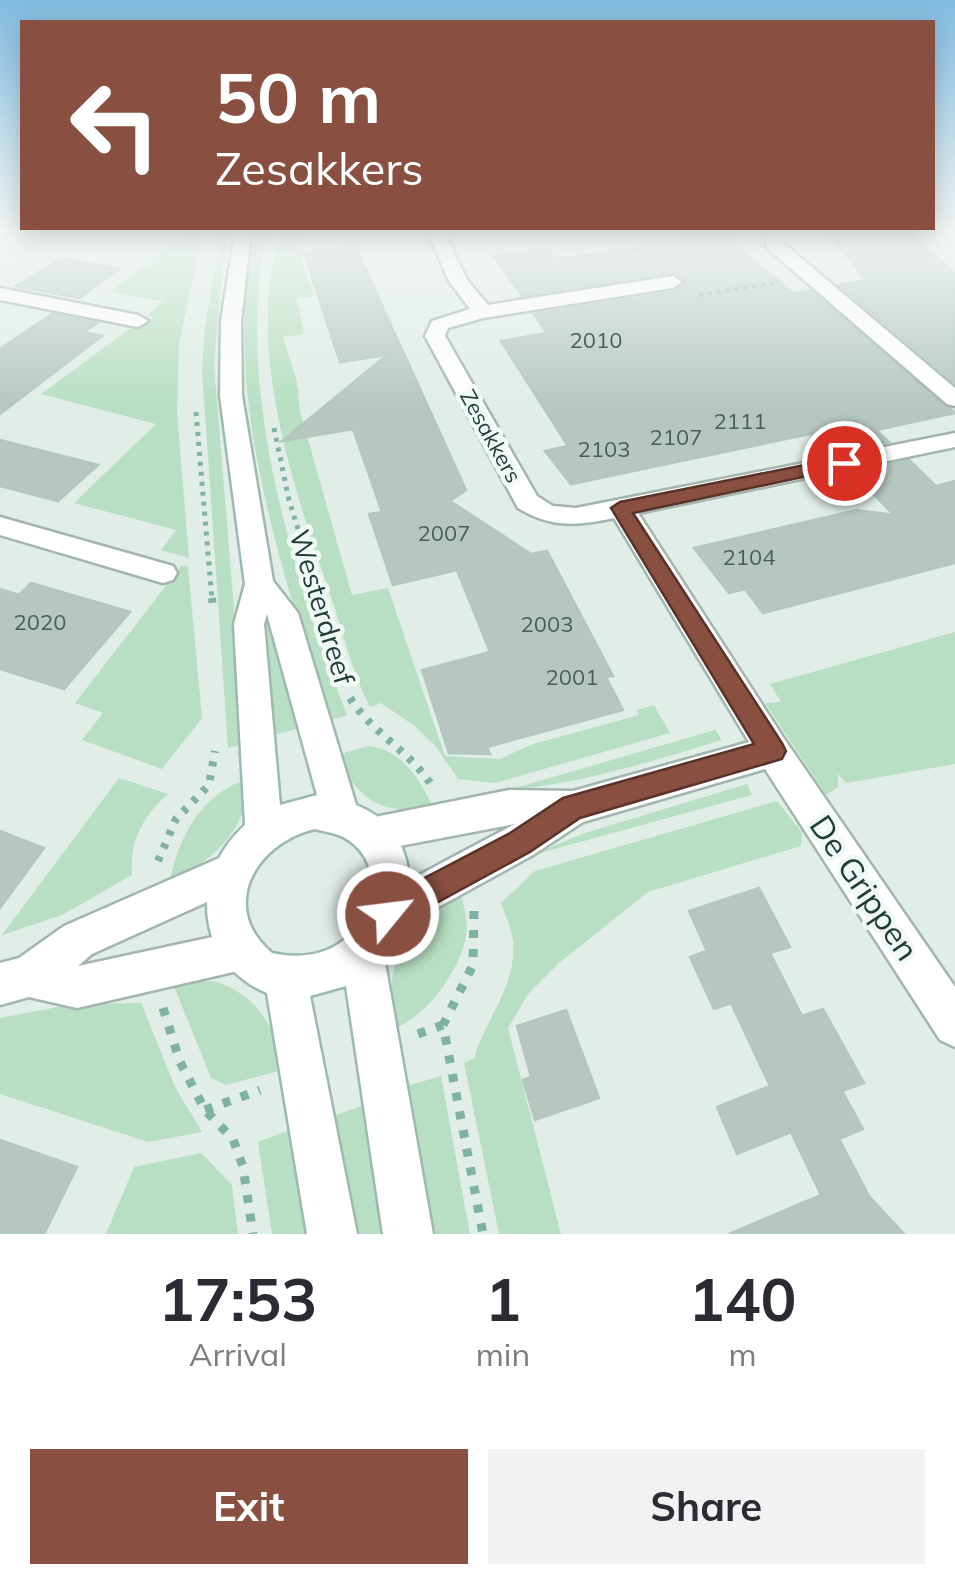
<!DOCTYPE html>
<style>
body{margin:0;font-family:Mulish,sans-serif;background:#f2f2f3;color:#2b2b33;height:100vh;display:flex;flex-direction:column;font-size:38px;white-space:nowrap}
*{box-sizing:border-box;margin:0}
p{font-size:32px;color:#7c7c81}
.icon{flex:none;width:55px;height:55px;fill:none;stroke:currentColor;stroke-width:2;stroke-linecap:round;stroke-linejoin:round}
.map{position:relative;height:1234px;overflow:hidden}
.sheet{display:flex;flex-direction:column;background:#fff;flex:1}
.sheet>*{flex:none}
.top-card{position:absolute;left:20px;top:20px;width:915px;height:210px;border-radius:0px;box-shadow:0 5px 25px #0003;background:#894f40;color:#fff;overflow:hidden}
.pin{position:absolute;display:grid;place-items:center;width:85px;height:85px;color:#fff;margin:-42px;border:5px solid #fff;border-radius:50%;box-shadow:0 2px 10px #0007}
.me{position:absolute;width:110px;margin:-55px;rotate:61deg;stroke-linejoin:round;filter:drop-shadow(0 0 8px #0008)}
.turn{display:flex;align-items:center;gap:35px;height:210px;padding:0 30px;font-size:45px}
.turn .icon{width:130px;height:130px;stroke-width:2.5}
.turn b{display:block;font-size:70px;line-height:85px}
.eta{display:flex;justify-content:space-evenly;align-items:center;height:170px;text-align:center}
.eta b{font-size:60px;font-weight:700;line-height:70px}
.primary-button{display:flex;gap:20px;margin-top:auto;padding:20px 30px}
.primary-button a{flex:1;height:115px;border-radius:0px;background:#894f40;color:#fff;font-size:40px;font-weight:700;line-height:115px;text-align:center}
.primary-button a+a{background:#f2f2f3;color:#2b2b33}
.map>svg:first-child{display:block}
.green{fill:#b8dfc3}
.building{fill:#b6c7c0;stroke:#b3c7bf;stroke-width:2.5}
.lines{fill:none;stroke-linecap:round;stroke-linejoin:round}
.street-casing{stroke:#a3b5af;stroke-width:5}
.secondary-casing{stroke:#9eb9b0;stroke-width:5}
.path-far3{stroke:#7fb2a3;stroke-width:4;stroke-dasharray:4 5;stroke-linecap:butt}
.path-far2{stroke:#7fb2a3;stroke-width:5;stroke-dasharray:4 6;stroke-linecap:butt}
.path-far1{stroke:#7fb2a3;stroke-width:8;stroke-dasharray:5 9;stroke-linecap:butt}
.path{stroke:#7fb2a3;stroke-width:9;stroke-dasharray:8 11;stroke-linecap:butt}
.street{fill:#fff;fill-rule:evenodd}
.secondary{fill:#fff;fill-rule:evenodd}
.route{fill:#894f40;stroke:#59332a;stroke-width:2.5}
.labels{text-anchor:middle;stroke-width:9;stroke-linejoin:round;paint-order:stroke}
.number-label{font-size:22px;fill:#466059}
.far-street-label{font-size:22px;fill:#203e37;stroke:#f1f9f5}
.street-label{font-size:28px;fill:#203e37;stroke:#f1f9f5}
.near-street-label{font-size:32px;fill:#203e37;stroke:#f1f9f5}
</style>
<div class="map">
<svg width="955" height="1234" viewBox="0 0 955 1234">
<rect width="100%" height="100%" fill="#e1ede7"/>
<!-- green -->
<g class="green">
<polygon points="189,232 203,232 179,343 177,412 189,558 161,550 176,530 74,503 156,424 41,394 135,325 143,326 154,317 148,315 163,301 110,292"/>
<polygon points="222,232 231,232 222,270 214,364 245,744 228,748 202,370 205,326"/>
<path d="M256,232H268C231,378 294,578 347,715L328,721C284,571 217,388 256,232Z"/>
<path d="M281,232H320L294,236L314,296L297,299L304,334L283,337L297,382L300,411L352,595L388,588L445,756L500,759L533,744L639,715L637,710L654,705L670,733L495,783L458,779L437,748L416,727L381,703L370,707C353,675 345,640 334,606C297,496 242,347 281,232Z"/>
<polygon points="182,565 188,567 202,718 162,769 82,740 103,713 75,703"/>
<polygon points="267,617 300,728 274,735 263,619"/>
<polygon points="955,632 955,764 846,783 838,774 838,787 826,795 765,703 781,702 770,684"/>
<path d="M715,730L722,740C652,761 582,784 508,790Z"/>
<path d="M368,746C401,749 421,780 433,808C382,815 357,801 337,755Z"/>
<path d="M119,778L168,794C142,817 130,840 132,875L62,915L2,935Z"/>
<path d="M248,779C252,824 210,865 170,881C178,837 202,793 248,779Z"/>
<polygon points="747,784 752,795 529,856 585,833"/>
<path d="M777,801L802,832L801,846L648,892L559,963L528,994L508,1028L561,1234H499L464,1063L474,1058C485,1020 517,985 513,942C512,929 505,915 501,903L535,871Z"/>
<path d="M461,895C465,910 469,925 465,941C458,973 424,1019 393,1029C384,958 403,933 461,895Z"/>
<path d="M213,981C254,992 279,1028 282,1070L226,1085L211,1078L173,984Z"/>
<polygon points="141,1003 176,1089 202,1132 148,1142 0,1094 0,1018 73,1004"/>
<polygon points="441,1076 470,1234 426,1234 400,1088"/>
<polygon points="372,1102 392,1234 353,1234 330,1117"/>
<polygon points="293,1129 313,1234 272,1234 258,1142"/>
<polygon points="201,1153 232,1185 238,1234 106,1234 134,1167"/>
</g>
<!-- building -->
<g class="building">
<polygon points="685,232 734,232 730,241 793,293 811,291 955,413 876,430 889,442 834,453 815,433 571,484 545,451 568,446 501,341 547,333 534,314 674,292 686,281 672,272 522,296 494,256 548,249 556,259 680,242"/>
<polygon points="828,232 909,232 955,274 955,383 839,285 866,280"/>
<polygon points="355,246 466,490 450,501 531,554 547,551 613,676 606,677 623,710 487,747 490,754 449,753 422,670 490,652 457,570 393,585 369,514 382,512 353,429 282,441 387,355 340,362 304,253"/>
<polygon points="61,258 120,269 79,298 16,286"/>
<polygon points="52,314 97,323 84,332 102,336 0,414 0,349"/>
<polygon points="0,440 98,465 58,501 0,486"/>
<polygon points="909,460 936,486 955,481 955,563 763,613 745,589 729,593 694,548 857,510 894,515 852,472"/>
<polygon points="31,583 130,612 64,689 0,669 0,589 19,595"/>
<polygon points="0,831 44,848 0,908"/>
<polygon points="759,888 790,947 770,953 802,1016 823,1009 864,1083 842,1091 863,1129 839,1139 869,1196 904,1234 729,1234 821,1195 791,1132 737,1154 717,1107 770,1086 731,1003 714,1009 690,957 707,951 689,911"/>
<polygon points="566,1010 599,1098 535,1120 523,1080 531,1077 517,1026"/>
<polygon points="0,1140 77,1167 44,1234 0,1234"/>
</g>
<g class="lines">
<!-- street casing -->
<g class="street-casing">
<g id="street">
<path d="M428,232H444L467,280L488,305L673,276L682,282L673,288L483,318L448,328L445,336L537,496L553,506L576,508L955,433V447L638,513L785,740L955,987V1047L940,1040L765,769L583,822L533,855L402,927L388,933L374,927L368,913L374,899L515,824L373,851L360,846L354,833L360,820L509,790L573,791L749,742L614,518C577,526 551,528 518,508L425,336L432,321L470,309L449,281Z"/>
<polygon points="765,232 781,232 782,242 955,388 955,406 947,404 767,248"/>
<polygon points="0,288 138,315 148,321 138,327 0,300"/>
<polygon points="0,517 173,566 177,573 173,580 163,583 0,535"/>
<polygon points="233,852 247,858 252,871 247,884 92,954 78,966 240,931 255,937 261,952 255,967 77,1008 29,997 0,1005 0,963 19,958 64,926"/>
</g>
</g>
<!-- secondary casing -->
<g class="secondary-casing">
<path id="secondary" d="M235,232H251L241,321L242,396L273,581L298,613L356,805C422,831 420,907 384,957L433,1234H383L346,986L310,996L357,1234H307L267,993C194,963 189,875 245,825L234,624L245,584L220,396L221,321ZM267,614L317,795L280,805L264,624ZM315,829C325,832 337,833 345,838C392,865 371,932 327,950C310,957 290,957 272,953C218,908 255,843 315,829Z"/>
</g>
<!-- path-far3 -->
<polyline class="path-far3" points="699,295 775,283"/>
<!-- path-far2 -->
<g class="path-far2">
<polyline points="196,412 212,600"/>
<polyline points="274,428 289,500 320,600"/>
</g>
<!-- path-far1 -->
<g class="path-far1">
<polyline points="212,598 213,608"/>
<polyline points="319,598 321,604"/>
<path d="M350,698C372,733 410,751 432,786"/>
<polyline points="158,861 176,819 209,785 215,751"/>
</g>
<!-- path -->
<g class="path">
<polyline points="474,911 473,965 443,1025 483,1234"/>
<polyline points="163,1008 180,1062 205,1110 233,1139 243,1167 253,1234"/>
<polyline points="418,1034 443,1025"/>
<polyline points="205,1110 260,1090"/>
</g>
<!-- street -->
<use href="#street" class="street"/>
<!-- secondary -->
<use href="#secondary" class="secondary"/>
</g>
<!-- sky -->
<linearGradient id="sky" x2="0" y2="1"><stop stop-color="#80bce1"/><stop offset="0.57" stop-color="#f2f7f4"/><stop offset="1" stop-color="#f2f7f4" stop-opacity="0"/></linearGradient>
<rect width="955" height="405" fill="url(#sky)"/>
<!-- route -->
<polygon class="route" points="844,457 850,459 850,467 633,513 782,743 786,751 782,759 580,818 530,852 398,924 388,929 377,924 372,914 377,903 510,833 563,798 754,744 611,508 620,502"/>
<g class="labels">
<!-- number labels -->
<g class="number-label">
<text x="596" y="348">2010</text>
<text x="740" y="429">2111</text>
<text x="676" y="445">2107</text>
<text x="604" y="457">2103</text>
<text x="444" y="541">2007</text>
<text x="749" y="565">2104</text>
<text x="40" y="630">2020</text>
<text x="547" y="632">2003</text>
<text x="572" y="685">2001</text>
</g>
<!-- far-street labels -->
<g class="far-street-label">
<text transform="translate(491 436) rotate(61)" y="8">Zesakkers</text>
</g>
<!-- street labels -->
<g class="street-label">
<text transform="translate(322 607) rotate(73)" y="10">Westerdreef</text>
</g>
<!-- near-street labels -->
<g class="near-street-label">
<text transform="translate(864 888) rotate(56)" y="11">De Grippen</text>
</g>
</g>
</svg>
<div class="pin" style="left:844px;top:463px;background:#d93025"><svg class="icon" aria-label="arrive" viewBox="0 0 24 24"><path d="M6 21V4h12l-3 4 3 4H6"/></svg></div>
<svg class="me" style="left:388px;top:914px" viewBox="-20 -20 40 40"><circle r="17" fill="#894f40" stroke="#fff" stroke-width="3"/><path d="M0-11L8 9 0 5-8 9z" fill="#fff"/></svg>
<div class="top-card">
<div class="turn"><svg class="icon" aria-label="left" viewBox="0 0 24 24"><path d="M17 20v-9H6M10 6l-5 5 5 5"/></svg><div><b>50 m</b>Zesakkers</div></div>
</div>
</div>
<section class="sheet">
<div class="eta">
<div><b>17:53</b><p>Arrival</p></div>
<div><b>1</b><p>min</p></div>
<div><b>140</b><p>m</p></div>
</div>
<div class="primary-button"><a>Exit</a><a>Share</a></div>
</section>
